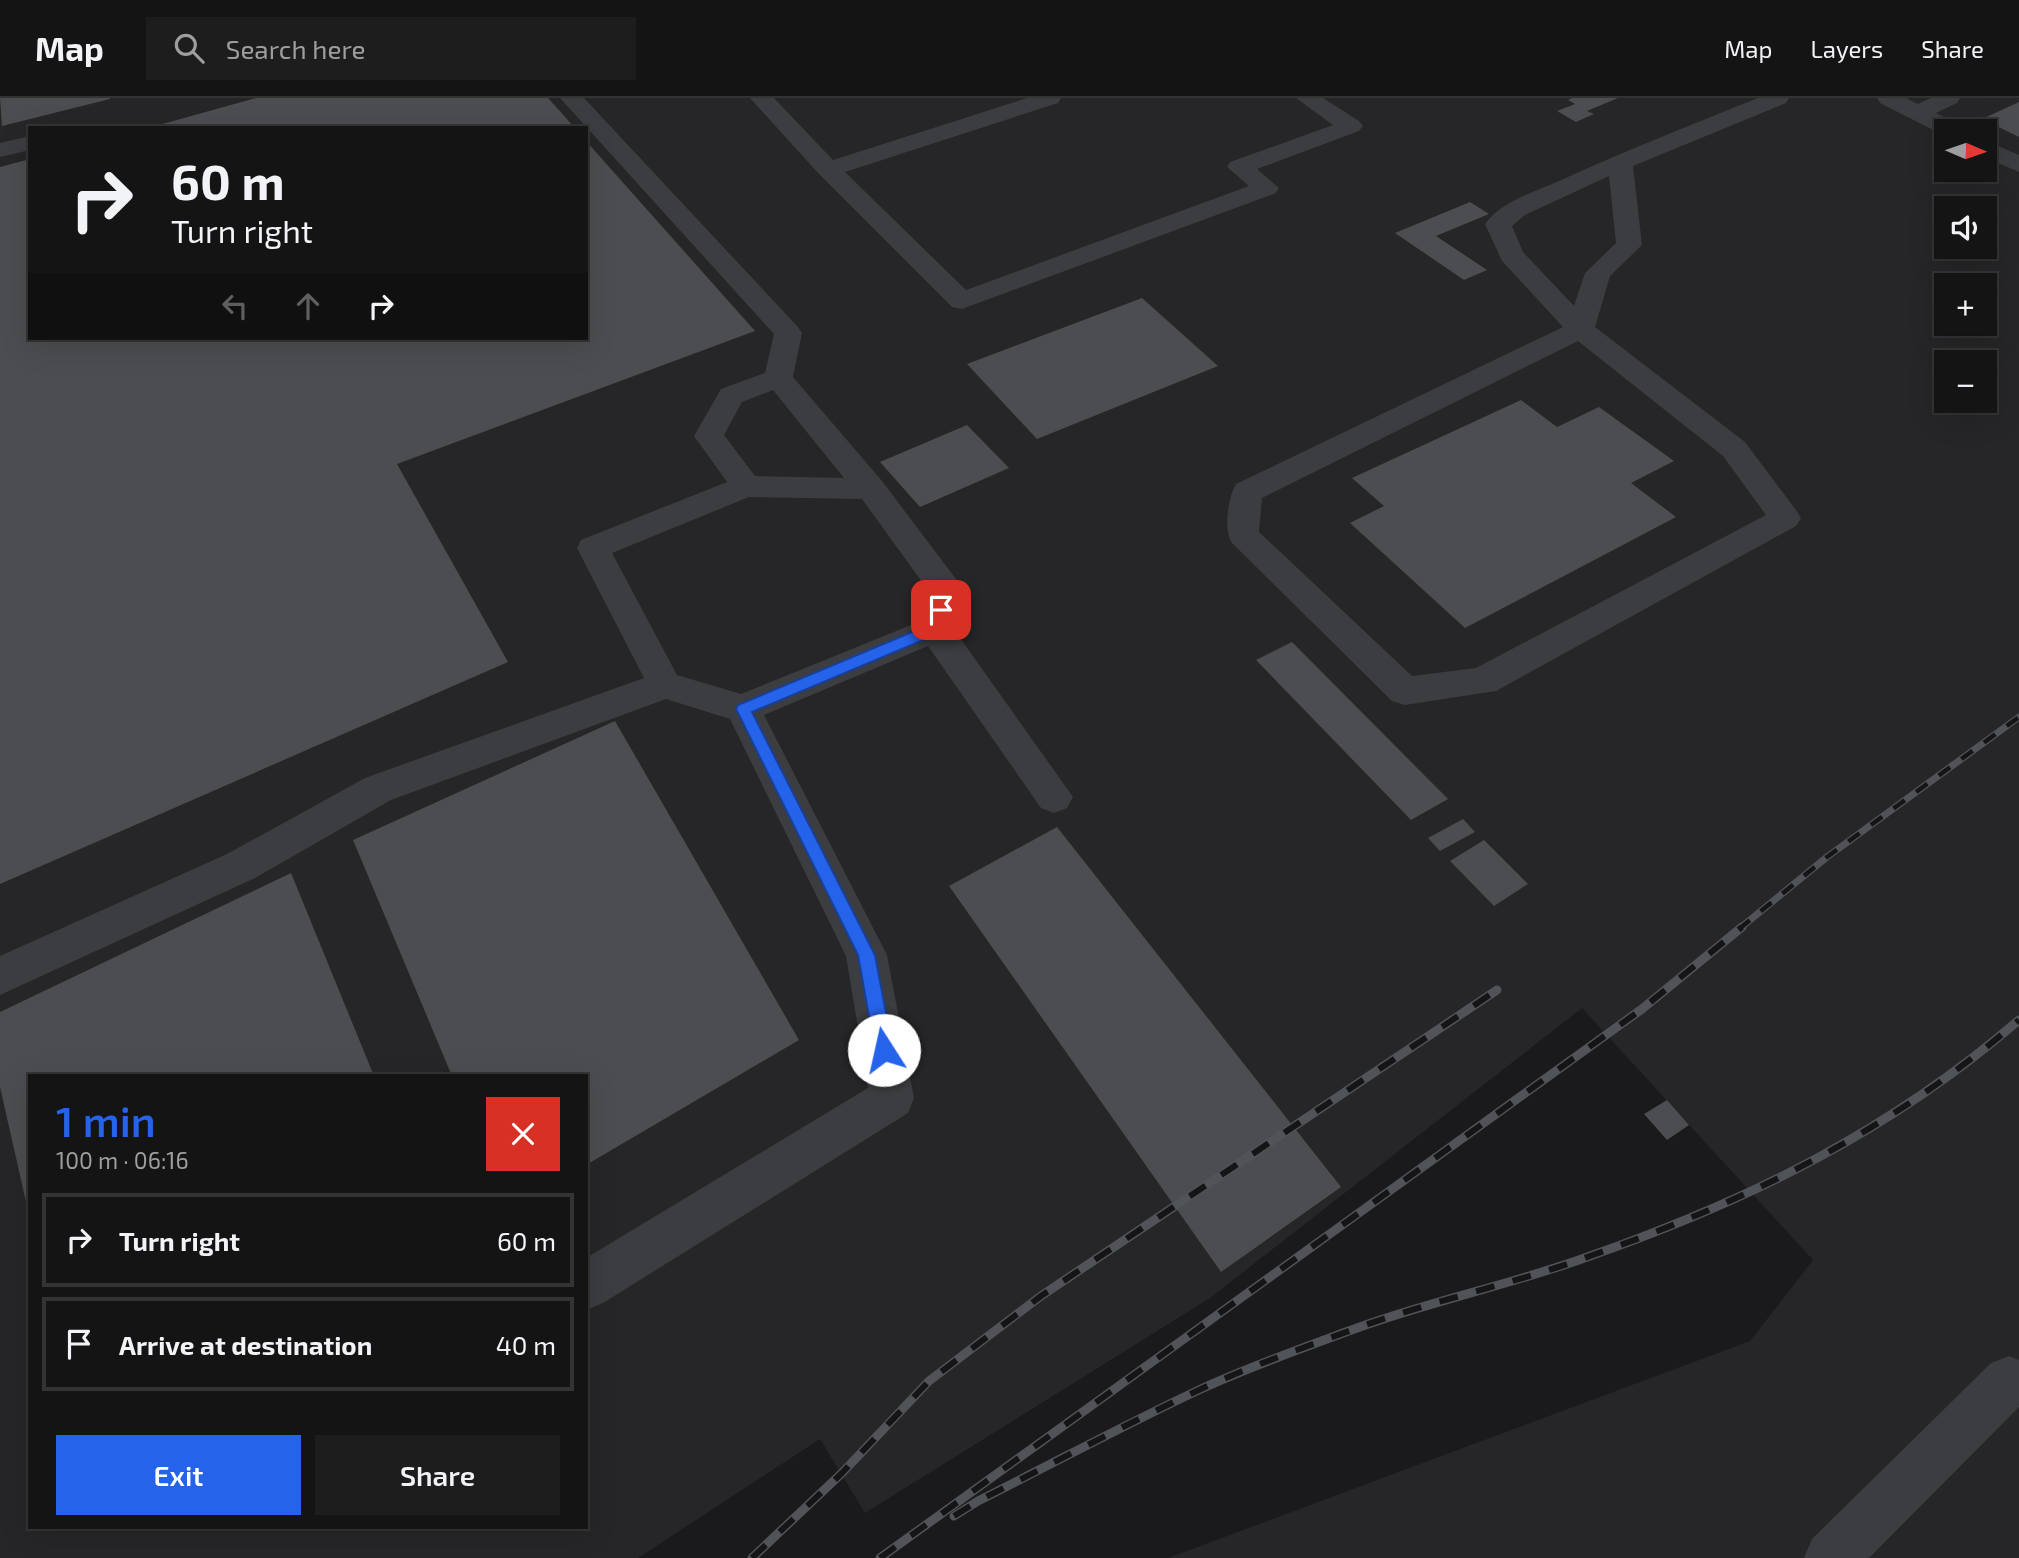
<!DOCTYPE html>
<meta charset="utf-8">
<style>
body{margin:0;font-family:"Exo 2",sans-serif;background:#1d1d1e;color:#f1f3f6;height:100vh;display:flex;flex-direction:column;font-size:26px;white-space:nowrap}
*{box-sizing:border-box;margin:0}
p{font-size:23px;color:#9d9ea0}
.icon{flex:none;width:38px;height:38px;fill:none;stroke:currentColor;stroke-width:2;stroke-linecap:round;stroke-linejoin:round}
.map{position:relative;flex:1;overflow:hidden}
.drawer{position:absolute;left:28px;top:976px;width:560px;height:455px;display:flex;flex-direction:column;background:#141415;border-radius:0px;box-shadow:0 7px 28px #0002,0 0 0 2px #333334}
.drawer>*{flex:none}
.hud{position:absolute;left:28px;top:28px;width:560px;height:214px;border-radius:0px;box-shadow:0 7px 28px #0002,0 0 0 2px #333334;background:#141415;color:#f1f3f6;overflow:hidden}
.needle{width:46px;rotate:92deg}
.controls{position:absolute;left:1934px;top:21px;display:grid;gap:14px}
.controls a{display:grid;place-items:center;width:63px;height:63px;border-radius:0px;background:#141415;box-shadow:0 7px 28px #0002,0 0 0 2px #333334;font-size:35px}
.pin{position:absolute;display:grid;place-items:center;width:60px;height:60px;color:#fff;margin:-30px;border-radius:14px;box-shadow:0 4px 10px #0006}
.me{position:absolute;width:77px;margin:-38px;rotate:350deg;stroke-linejoin:round;filter:drop-shadow(0 0 5px #0008)}
.turn{display:flex;align-items:center;gap:24px;height:147px;padding:0 28px;font-size:32px}
.turn .icon{width:91px;height:91px;stroke-width:2.5}
.turn b{display:block;font-size:49px;line-height:60px}
.lanes{display:flex;align-items:center;height:66px;padding:0 28px;background:#0003;justify-content:center;gap:35px;direction:ltr}
.lanes .off{opacity:.35}
.round{display:grid;place-items:center;flex:none;width:74px;height:74px;border-radius:0px;background:#1d1d1e}
.headline{display:flex;align-items:center;justify-content:space-between;height:119px;padding:0 28px}
h1{font-size:42px;font-weight:600;line-height:52px;color:#2563eb}
.button{display:flex;gap:14px;margin-top:auto;padding:14px 28px}
.button a{flex:1;height:80px;border-radius:0px;background:#2563eb;color:#fff;font-size:28px;font-weight:600;line-height:80px;text-align:center}
.button a+a{background:#1d1d1e;color:#f1f3f6}
ul{padding:0;list-style:none}
li{display:flex;align-items:center;gap:21px;height:94px;margin:0 14px 10px;padding:0 14px;border:4px solid #333334;border-radius:0px}
li div{flex:1}
li b{display:block;font-size:26px}
li em{font-style:normal}
header{display:flex;align-items:center;gap:42px;box-sizing:border-box;height:98px;padding:0 35px;background:#141415;border-bottom:2px solid #333334}
header strong{font-size:33px}
nav{display:flex;gap:38px;margin-inline-start:auto;font-size:24px}
.search{width:490px;height:63px;background:#1d1d1e;display:flex;align-items:center;gap:18px;box-sizing:border-box;padding:0 24px;border-radius:0px;color:#9d9ea0;font-size:26px}
.map>svg:first-child{display:block}
.built{fill:#262628;fill-rule:evenodd}
.building{fill:#4c4d50}
.lines{fill:none;stroke-linecap:round;stroke-linejoin:round}
.minor{fill:#3b3d40;fill-rule:evenodd}
.rail-far1-casing{stroke:#505357;stroke-width:7}
.rail-casing{stroke:#505357;stroke-width:9}
.rail-far1{stroke:#151517;stroke-width:4.5;stroke-dasharray:14;stroke-linecap:butt}
.rail{stroke:#151517;stroke-width:6;stroke-dasharray:19;stroke-linecap:butt}
.route{fill:#2563eb;stroke:#184099;stroke-width:2}
</style>
<header>
<strong>Map</strong>
<div class="search"><svg class="icon" aria-label="search" viewBox="0 0 24 24"><circle cx="10" cy="10" r="6"/><path d="M15 15l6 6"/></svg>Search here</div>
<nav><a>Map</a><a>Layers</a><a>Share</a></nav>
</header>
<div class="map">
<svg width="2019" height="1460" viewBox="0 0 2019 1460">
<rect width="100%" height="100%" fill="#1a1a1c"/>
<!-- built -->
<path class="built" d="M0,0H2019V1460H1168L1750,1243L1813,1162L1582,910L1210,1200L865,1415L820,1341L638,1460H0ZM30,30H586V240H30ZM1946,33H1984V72H1946ZM1946,110H1984V149H1946ZM1946,187H1984V226H1946ZM1946,264H1984V303H1946ZM30,978H586V1430H30Z"/>
<!-- building -->
<g class="building">
<polygon points="0,0 110,0 110,1 2,28"/>
<polygon points="256,0 548,0 575,30 148,30"/>
<polygon points="1572,0 1618,0 1587,13 1594,16 1576,24 1557,13 1575,6 1568,2"/>
<polygon points="2019,4 2019,39 1982,21"/>
<polygon points="586,43 755,233 397,366 508,564 0,786 0,69 30,61 30,240 586,240"/>
<polygon points="1470,104 1489,116 1436,138 1487,172 1464,182 1395,135"/>
<polygon points="1142,200 1218,268 1037,341 967,266"/>
<polygon points="1521,302 1557,329 1599,309 1674,363 1631,385 1676,419 1465,530 1350,425 1384,408 1352,380"/>
<polygon points="967,327 1009,370 920,409 880,364"/>
<polygon points="1292,544 1448,701 1411,722 1256,562"/>
<polygon points="615,623 799,942 586,1067 586,978 452,978 353,742"/>
<polygon points="1463,721 1475,734 1440,753 1428,740"/>
<polygon points="1057,729 1341,1089 1221,1174 949,788"/>
<polygon points="1484,742 1528,786 1494,808 1450,763"/>
<polygon points="291,775 374,978 30,978 29,1117 0,989 0,914"/>
<polygon points="1667,1002 1689,1027 1667,1042 1644,1016"/>
</g>
<g class="lines">
<!-- minor -->
<g class="minor">
<path d="M560,0H584L798,229L802,235L793,279L882,383L959,485L964,494L953,530L1073,699L1067,710L1054,715L1041,710L928,548L764,617L887,857L914,1000L908,1015L603,1205L586,1212V1160L868,990L846,858L730,621L666,601L391,702L255,780L0,897V858L227,756L365,680L644,580L577,450L581,442L727,384L694,338L721,291L765,275L774,236ZM773,292L844,380L755,378L724,337L742,304ZM749,399L862,401L930,495L921,523L741,596L677,577L612,455Z"/>
<polygon points="750,0 774,0 833,62 1027,0 1061,0 1058,5 845,74 966,192 1249,88 1227,69 1230,64 1333,27 1296,0 1323,0 1359,23 1363,28 1359,33 1257,71 1279,90 1276,95 962,211 952,209 819,76"/>
<path d="M1758,0H1789L1786,5L1633,68L1642,147L1610,178L1595,229L1745,344L1796,412L1801,420L1796,428L1496,593L1405,607L1392,603L1232,445C1223,431 1228,400 1236,386L1563,229L1502,163L1485,126C1501,103 1535,94 1559,83C1624,53 1691,27 1758,0ZM1609,78L1616,145L1585,175L1574,208L1523,154L1512,128L1525,117ZM1578,243L1723,358L1766,417L1476,570L1412,578L1259,434L1262,400Z"/>
<polygon points="1877,0 1906,0 1918,6 1931,0 1960,0 1957,5 1936,15 1961,28 1965,33 1946,33 1945,38 1880,5"/>
<polygon points="30,38 30,52 0,59 0,45"/>
<polygon points="1984,42 2019,57 2019,74 1984,59"/>
<polygon points="2009,1258 2019,1262 2019,1309 1869,1460 1804,1460 1812,1441 1991,1265"/>
</g>
<!-- rail-far1 casing -->
<g class="rail-far1-casing">
<polyline id="rail-far1" points="1739,831 1827,759 2019,619"/>
</g>
<!-- rail casing -->
<g class="rail-casing">
<g id="rail">
<path d="M954,1418L978,1403C1052,1366 1126,1326 1201,1291C1251,1268 1305,1249 1357,1230C1434,1202 1514,1186 1590,1158C1750,1102 1890,1033 2019,922"/>
<polyline points="752,1460 842,1375 929,1283 1041,1198 1497,892"/>
<polyline points="880,1460 1642,911 1742,829"/>
</g>
</g>
<!-- rail-far1 -->
<use href="#rail-far1" class="rail-far1"/>
<!-- rail -->
<use href="#rail" class="rail"/>
</g>
<!-- route -->
<polygon class="route" points="941,507 948,512 940,535 752,614 875,857 893,952 890,958 884,961 877,958 875,952 858,857 736,611 738,607 929,527 936,509"/>
</svg>
<div class="controls">
<a><svg class="needle" viewBox="-14 -14 28 28"><path d="M0-13l5 13h-10z" fill="#e53935"/><path d="M0 13l5-13h-10z" fill="#9d9ea0"/></svg></a>
<a><svg class="icon" aria-label="sound" viewBox="0 0 24 24"><path d="M4 9h4l5-4v14l-5-4H4zM17 9q2 3 0 6"/></svg></a>
<a>+</a>
<a>−</a>
</div>
<div class="pin" style="left:941px;top:512px;background:#d93025"><svg class="icon" aria-label="arrive" viewBox="0 0 24 24"><path d="M6 21V4h12l-3 4 3 4H6"/></svg></div>
<svg class="me" style="left:884px;top:952px" viewBox="-20 -20 40 40"><circle r="19" fill="#fff"/><path d="M0-13L10 11 0 6-10 11z" fill="#2563eb"/></svg>
<div class="hud">
<div class="turn"><svg class="icon" aria-label="right" viewBox="0 0 24 24"><path d="M7 20v-9h11M14 6l5 5-5 5"/></svg><div><b>60 m</b>Turn right</div></div>
<div class="lanes"><svg class="icon off" aria-label="left" viewBox="0 0 24 24"><path d="M17 20v-9H6M10 6l-5 5 5 5"/></svg><svg class="icon off" aria-label="ahead" viewBox="0 0 24 24"><path d="M12 20V5M6 11l6-6 6 6"/></svg><svg class="icon" aria-label="right" viewBox="0 0 24 24"><path d="M7 20v-9h11M14 6l5 5-5 5"/></svg></div>
</div>
<section class="drawer">
<div class="headline"><div><h1>1 min</h1><p>100 m · 06:16</p></div><a class="round" style="background:#d93025;color:#fff"><svg class="icon" aria-label="close" viewBox="0 0 24 24"><path d="M6 6l12 12M18 6L6 18"/></svg></a></div>
<ul>
<li><svg class="icon" aria-label="right" viewBox="0 0 24 24"><path d="M7 20v-9h11M14 6l5 5-5 5"/></svg><div><b>Turn right</b></div><em>60 m</em></li>
<li><svg class="icon" aria-label="arrive" viewBox="0 0 24 24"><path d="M6 21V4h12l-3 4 3 4H6"/></svg><div><b>Arrive at destination</b></div><em>40 m</em></li>
</ul>
<div class="button"><a>Exit</a><a>Share</a></div>
</section>
</div>
